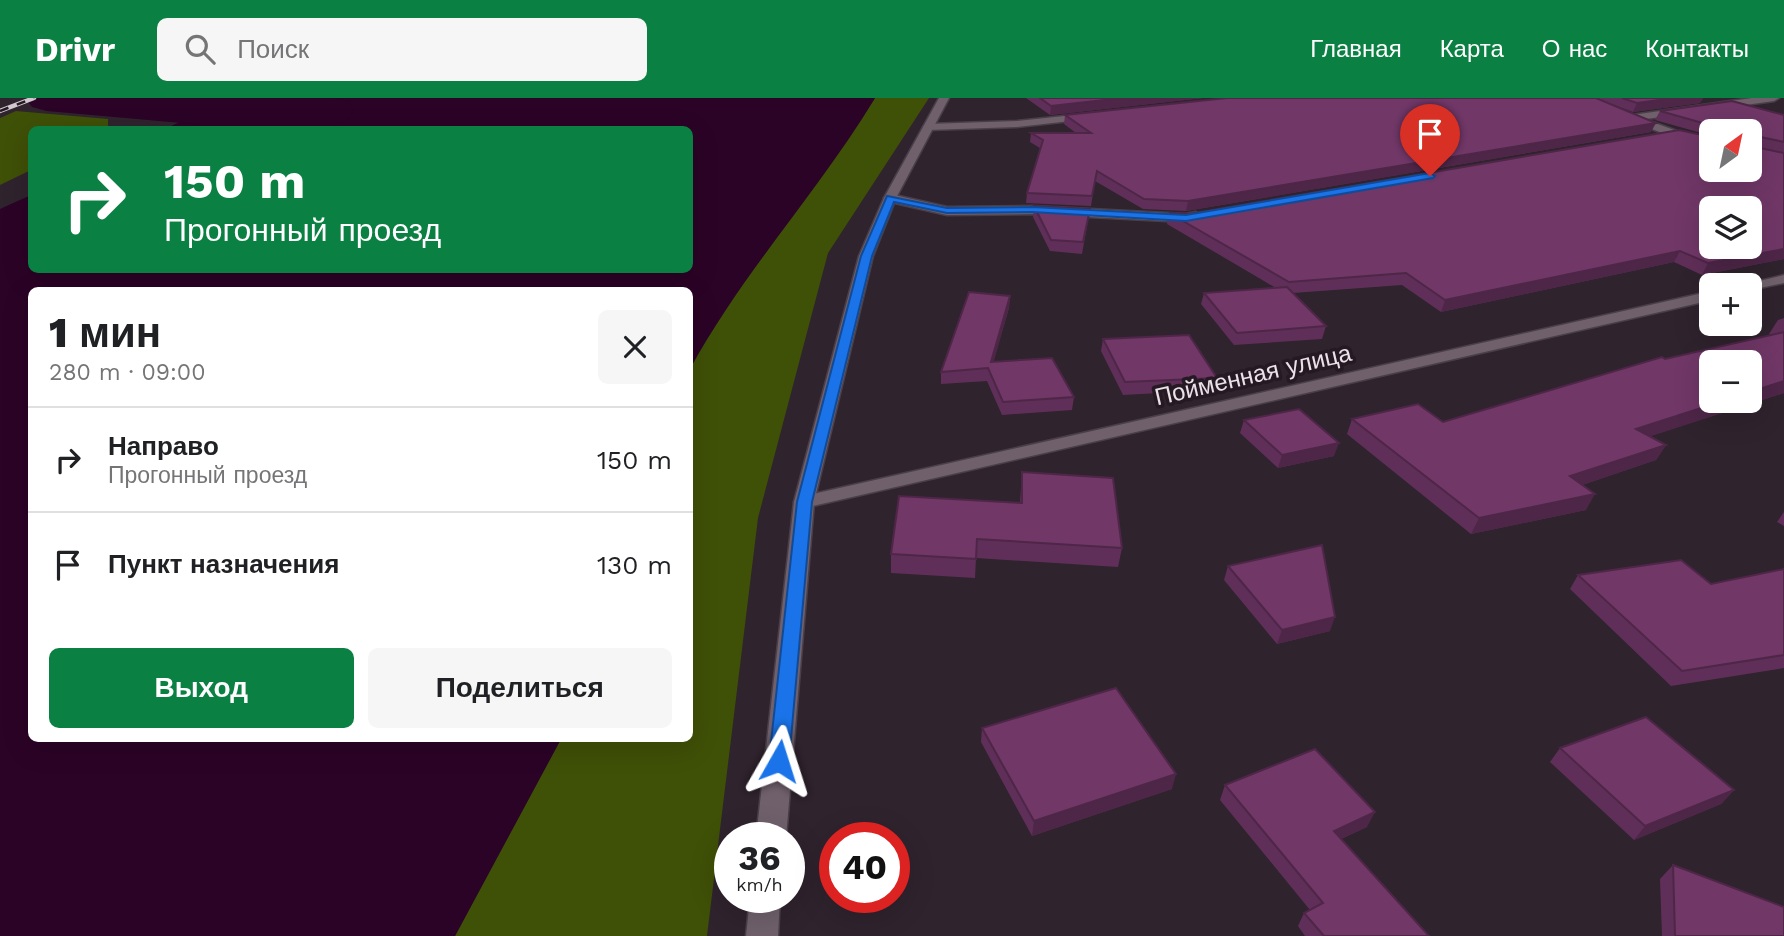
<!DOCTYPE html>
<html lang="ru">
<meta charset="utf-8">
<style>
body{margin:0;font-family:"Work Sans",sans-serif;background:#f6f6f6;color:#202124;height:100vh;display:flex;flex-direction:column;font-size:26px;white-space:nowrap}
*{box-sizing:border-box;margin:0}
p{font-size:23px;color:#757577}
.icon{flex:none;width:38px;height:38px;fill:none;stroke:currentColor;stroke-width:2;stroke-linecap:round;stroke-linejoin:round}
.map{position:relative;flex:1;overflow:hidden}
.details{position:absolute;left:28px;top:189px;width:665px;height:455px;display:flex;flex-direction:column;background:#fff;border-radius:10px;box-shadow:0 7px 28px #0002}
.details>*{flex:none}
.top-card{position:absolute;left:28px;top:28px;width:665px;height:147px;border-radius:10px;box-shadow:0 7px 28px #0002;background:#0b8043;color:#fff;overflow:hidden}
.needle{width:46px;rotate:33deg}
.tools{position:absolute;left:1699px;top:21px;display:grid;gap:14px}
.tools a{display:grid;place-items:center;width:63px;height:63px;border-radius:10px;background:#fff;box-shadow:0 7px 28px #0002;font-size:35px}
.speed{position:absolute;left:714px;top:724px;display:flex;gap:14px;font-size:35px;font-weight:700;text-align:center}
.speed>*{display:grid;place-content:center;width:91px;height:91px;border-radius:50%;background:#fff;box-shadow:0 7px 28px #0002;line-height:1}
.speed small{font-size:18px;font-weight:400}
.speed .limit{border:10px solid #d22;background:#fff;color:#111}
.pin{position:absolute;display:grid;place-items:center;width:60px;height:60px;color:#fff;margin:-72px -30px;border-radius:50% 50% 50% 0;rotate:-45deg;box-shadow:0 0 7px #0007}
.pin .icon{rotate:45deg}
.me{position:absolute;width:77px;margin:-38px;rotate:6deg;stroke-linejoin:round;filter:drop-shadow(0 0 5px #0008)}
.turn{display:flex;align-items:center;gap:24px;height:147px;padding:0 21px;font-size:32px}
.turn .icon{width:91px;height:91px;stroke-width:2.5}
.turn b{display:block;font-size:49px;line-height:60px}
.round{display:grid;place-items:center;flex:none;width:74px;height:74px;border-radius:10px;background:#f6f6f6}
.headline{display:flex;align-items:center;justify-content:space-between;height:119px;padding:0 21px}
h1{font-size:42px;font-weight:800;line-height:52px}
.button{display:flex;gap:14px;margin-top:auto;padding:14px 21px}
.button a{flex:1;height:80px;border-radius:10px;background:#0b8043;color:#fff;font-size:28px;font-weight:800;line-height:80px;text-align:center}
.button a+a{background:#f6f6f6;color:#202124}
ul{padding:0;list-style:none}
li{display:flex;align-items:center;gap:21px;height:105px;padding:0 21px;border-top:2px solid #e0e0e0}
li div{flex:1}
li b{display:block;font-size:26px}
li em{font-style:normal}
header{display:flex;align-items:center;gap:42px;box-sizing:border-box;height:98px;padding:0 35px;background:#0b8043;color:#fff}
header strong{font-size:33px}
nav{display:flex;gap:38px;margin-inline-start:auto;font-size:24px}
.search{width:490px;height:63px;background:#f6f6f6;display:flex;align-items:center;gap:18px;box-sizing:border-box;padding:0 24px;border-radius:10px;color:#757577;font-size:26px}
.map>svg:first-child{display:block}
.green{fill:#3f5007}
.water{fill:#2b0326}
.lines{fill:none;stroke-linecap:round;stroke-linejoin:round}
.river{fill:#2b0326;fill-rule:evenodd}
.lane-casing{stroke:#4a3f48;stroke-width:3}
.street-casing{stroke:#4a3f48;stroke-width:3}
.secondary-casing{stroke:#4a3f48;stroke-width:3}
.lane{fill:#6f606c;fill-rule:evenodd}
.street{fill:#6f606c;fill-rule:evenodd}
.secondary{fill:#6f606c;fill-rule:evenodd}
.rail-casing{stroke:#d2c8d0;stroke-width:4.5}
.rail{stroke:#251923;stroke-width:2.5;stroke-dasharray:9;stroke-linecap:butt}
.wall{fill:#602f59}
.shaded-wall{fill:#4e2648}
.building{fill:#703767;stroke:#4e2648;stroke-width:2;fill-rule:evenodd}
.route{fill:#1a73e8;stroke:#114b97;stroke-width:2}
.labels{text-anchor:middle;stroke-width:7;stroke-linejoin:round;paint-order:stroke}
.street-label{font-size:24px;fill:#ebe2e9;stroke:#251923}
</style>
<header>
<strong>Drivr</strong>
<div class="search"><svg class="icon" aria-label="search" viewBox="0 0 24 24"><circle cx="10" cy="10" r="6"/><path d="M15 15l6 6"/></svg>Поиск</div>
<nav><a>Главная</a><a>Карта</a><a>О нас</a><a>Контакты</a></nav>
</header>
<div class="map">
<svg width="1784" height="838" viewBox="0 0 1784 838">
<rect width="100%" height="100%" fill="#2f232d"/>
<!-- green -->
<g class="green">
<path d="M875,0H929L828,155L758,420L707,838H455L561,641L690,640V271C742,175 818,94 875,0Z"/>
<polygon points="16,13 108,21 108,31 32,32 31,72 0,87 0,20"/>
</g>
<!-- water -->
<path class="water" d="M230,0H875C818,94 742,175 690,271V192H32V640L561,641L455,838H0V111L31,97L32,172H690V32L165,31Z"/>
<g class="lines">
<!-- river -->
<polygon class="river" points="25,0 333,0 347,3 354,13 347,23 331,27 204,27 47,13 32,9"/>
<!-- lane casing -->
<g class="lane-casing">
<polygon id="lane" points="1752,0 1779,0 1774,3 1632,23 1627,20 1632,17"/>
</g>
<!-- street casing -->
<g class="street-casing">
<g id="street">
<polygon points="1572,0 1586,0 1677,33 1712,41 1712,47 1670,38"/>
<polygon points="1093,15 1098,18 1097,20 1017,29 928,32 923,29 928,26 1017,23"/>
<polygon points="890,96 947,109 1032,108 1186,116 1196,114 1203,118 1186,124 1032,116 947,117 886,103 884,100"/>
<polygon points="1784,177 1784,185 1750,192 1750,187 1743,187"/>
<polygon points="1712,193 1712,202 804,410 797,409 794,404 797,399 804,398"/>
</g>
</g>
<!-- secondary casing -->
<g class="secondary-casing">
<g id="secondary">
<polygon points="939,0 949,0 896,100 873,158 814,404 786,740 756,740 794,404 859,158 884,100"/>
<polygon points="750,800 780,800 778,838 746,838"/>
</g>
</g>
<!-- lane -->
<use href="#lane" class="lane"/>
<!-- street -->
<use href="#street" class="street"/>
<!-- secondary -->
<use href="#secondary" class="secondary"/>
<!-- rail casing -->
<g class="rail-casing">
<polyline id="rail" points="0,13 34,0"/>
</g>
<!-- rail -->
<use href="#rail" class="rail"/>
</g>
<!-- wall -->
<g class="wall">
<polygon points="1026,0 1203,0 1050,17"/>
<polygon points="1227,0 1703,0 1700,5 1633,14 1611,6 1651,34 1186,113 1143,111 1095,83 1091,108 1026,105 1027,95 1040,50 1030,44 1031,35 1076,35 1064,26 1065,17"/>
<polygon points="1660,13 1784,17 1784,161 1702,177 1674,164 1441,214 1402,187 1293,195 1326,228 1322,241 1234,247 1201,206 1204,195 1276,190 1167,126 1169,115 1189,116 1712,72 1750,33 1712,33 1712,38 1655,22"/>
<polygon points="1034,108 1090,111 1082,156 1050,153 1033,119"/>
<polygon points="1010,198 1009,210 993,264 1074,299 1072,312 1002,317 987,283 941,286 941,274"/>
<polygon points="1784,220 1784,295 1650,338 1666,347 1656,362 1582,387 1586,412 1471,436 1347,336 1352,321 1443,324 1771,237 1769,236 1778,222"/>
<polygon points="1103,241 1217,280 1214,292 1123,297 1101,253"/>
<polygon points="1244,322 1334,358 1278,370 1240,335"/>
<polygon points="1022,374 1122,450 1118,469 976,460 975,480 891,475 891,456 1020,405"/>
<polygon points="1784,414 1784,428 1777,424"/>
<polygon points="1228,468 1330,533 1277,546 1224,482"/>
<polygon points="1784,471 1784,570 1671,588 1570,491 1578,477 1711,486"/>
<polygon points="982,630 1172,691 1032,738 981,644"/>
<polygon points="1560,650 1734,692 1721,706 1634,742 1550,664"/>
<polygon points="1225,687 1367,729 1341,741 1429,838 1305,838 1298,828 1304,815 1310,812 1220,702"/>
<polygon points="1673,767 1784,838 1662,838 1660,781"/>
</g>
<!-- shaded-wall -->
<g class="shaded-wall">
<polygon points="1122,0 1203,0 1050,17 1051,8"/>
<polygon points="1674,0 1703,0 1700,5 1633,14 1637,5"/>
<polygon points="1656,25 1651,34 1186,113 1188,103"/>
<polygon points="1784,151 1784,161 1702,177 1708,165"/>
<polygon points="1680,153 1674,164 1441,214 1445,202"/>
<polygon points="1010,198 1009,210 990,277 991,264"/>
<polygon points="1784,283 1784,295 1627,346 1636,331 1723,303 1750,303 1750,294"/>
<polygon points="1339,345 1334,358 1278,370 1282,357"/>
<polygon points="1666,347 1656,362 1562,394 1570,378"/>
<polygon points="1595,396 1586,412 1471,436 1479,420"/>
<polygon points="1335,519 1330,533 1277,546 1282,532"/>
<polygon points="1176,676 1172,691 1032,738 1034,723"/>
<polygon points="1734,692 1721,706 1634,742 1645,728"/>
<polygon points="1375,714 1367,729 1327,747 1334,733"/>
</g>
<!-- building -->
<g class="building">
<polygon points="1040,0 1122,0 1051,8"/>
<polygon points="1227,0 1596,0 1656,25 1188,103 1144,101 1097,73 1092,98 1027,95 1043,42 1031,35 1091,35 1065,17"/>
<polygon points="1622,0 1674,0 1637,5"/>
<path d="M1732,3L1784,17V44L1756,38L1753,40L1755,49L1784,55V151L1708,165L1680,153L1445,202L1406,175L1289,184L1169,115L1189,116L1679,32L1712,39V72H1750V33H1718L1717,29L1660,13ZM1712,110H1750V149H1712Z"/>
<polygon points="1034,108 1090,111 1083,144 1051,142"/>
<polygon points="1287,189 1326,228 1237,235 1204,195"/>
<polygon points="969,194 1010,198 991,264 1052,260 1074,299 1003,304 988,270 941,274"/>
<polygon points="1784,234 1784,283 1750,294 1750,264 1712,264 1712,303 1723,303 1636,331 1666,347 1570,378 1595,396 1479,420 1352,321 1418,306 1443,324 1662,259 1665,261"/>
<polygon points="1189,237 1217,280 1125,284 1103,241"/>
<polygon points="1299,311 1339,345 1282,357 1244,322"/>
<polygon points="1022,374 1113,380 1122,450 977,441 976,461 891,456 899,398 1022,405"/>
<polygon points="1322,447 1335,519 1282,532 1228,468"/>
<polygon points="1681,462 1711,486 1784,471 1784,557 1682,573 1578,477"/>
<polygon points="1116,590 1176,676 1034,723 982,630"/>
<polygon points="1646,619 1734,692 1645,728 1560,650"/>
<polygon points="1315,651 1375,714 1334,733 1429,838 1324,838 1304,815 1323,805 1225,687"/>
<polygon points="1673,767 1784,809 1784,838 1675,838"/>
</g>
<!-- route -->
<polygon class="route" points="1430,75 1435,78 1433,80 1186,123 1032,114 947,115 894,104 872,158 812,404 789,663 786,669 779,671 772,669 769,663 797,404 861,158 887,98 947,110 1032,109 1186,117"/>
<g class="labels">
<!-- street labels -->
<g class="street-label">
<text transform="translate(1253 277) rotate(-13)" y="8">Пойменная улица</text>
</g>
</g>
</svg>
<div class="tools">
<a><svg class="needle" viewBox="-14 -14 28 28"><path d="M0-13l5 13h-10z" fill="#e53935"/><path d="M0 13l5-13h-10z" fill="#757577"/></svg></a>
<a><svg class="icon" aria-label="layers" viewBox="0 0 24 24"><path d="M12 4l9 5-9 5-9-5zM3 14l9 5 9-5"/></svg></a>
<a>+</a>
<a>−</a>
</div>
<div class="speed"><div>36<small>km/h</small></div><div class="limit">40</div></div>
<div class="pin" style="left:1430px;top:78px;background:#d93025"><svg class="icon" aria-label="arrive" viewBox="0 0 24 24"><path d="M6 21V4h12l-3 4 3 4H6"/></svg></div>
<svg class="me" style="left:779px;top:663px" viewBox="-20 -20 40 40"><path d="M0-17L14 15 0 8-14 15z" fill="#1a73e8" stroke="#fff" stroke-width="4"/></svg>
<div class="top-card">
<div class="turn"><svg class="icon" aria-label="right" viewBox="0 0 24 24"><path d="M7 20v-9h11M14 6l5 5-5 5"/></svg><div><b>150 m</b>Прогонный проезд</div></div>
</div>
<section class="details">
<div class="headline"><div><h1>1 мин</h1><p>280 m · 09:00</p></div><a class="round"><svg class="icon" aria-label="close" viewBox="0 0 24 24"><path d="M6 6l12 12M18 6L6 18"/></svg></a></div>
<ul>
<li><svg class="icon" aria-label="right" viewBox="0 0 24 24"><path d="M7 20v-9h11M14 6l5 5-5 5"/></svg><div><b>Направо</b><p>Прогонный проезд</p></div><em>150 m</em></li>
<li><svg class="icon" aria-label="arrive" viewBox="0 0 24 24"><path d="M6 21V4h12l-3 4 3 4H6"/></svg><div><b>Пункт назначения</b></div><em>130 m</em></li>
</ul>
<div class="button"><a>Выход</a><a>Поделиться</a></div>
</section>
</div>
